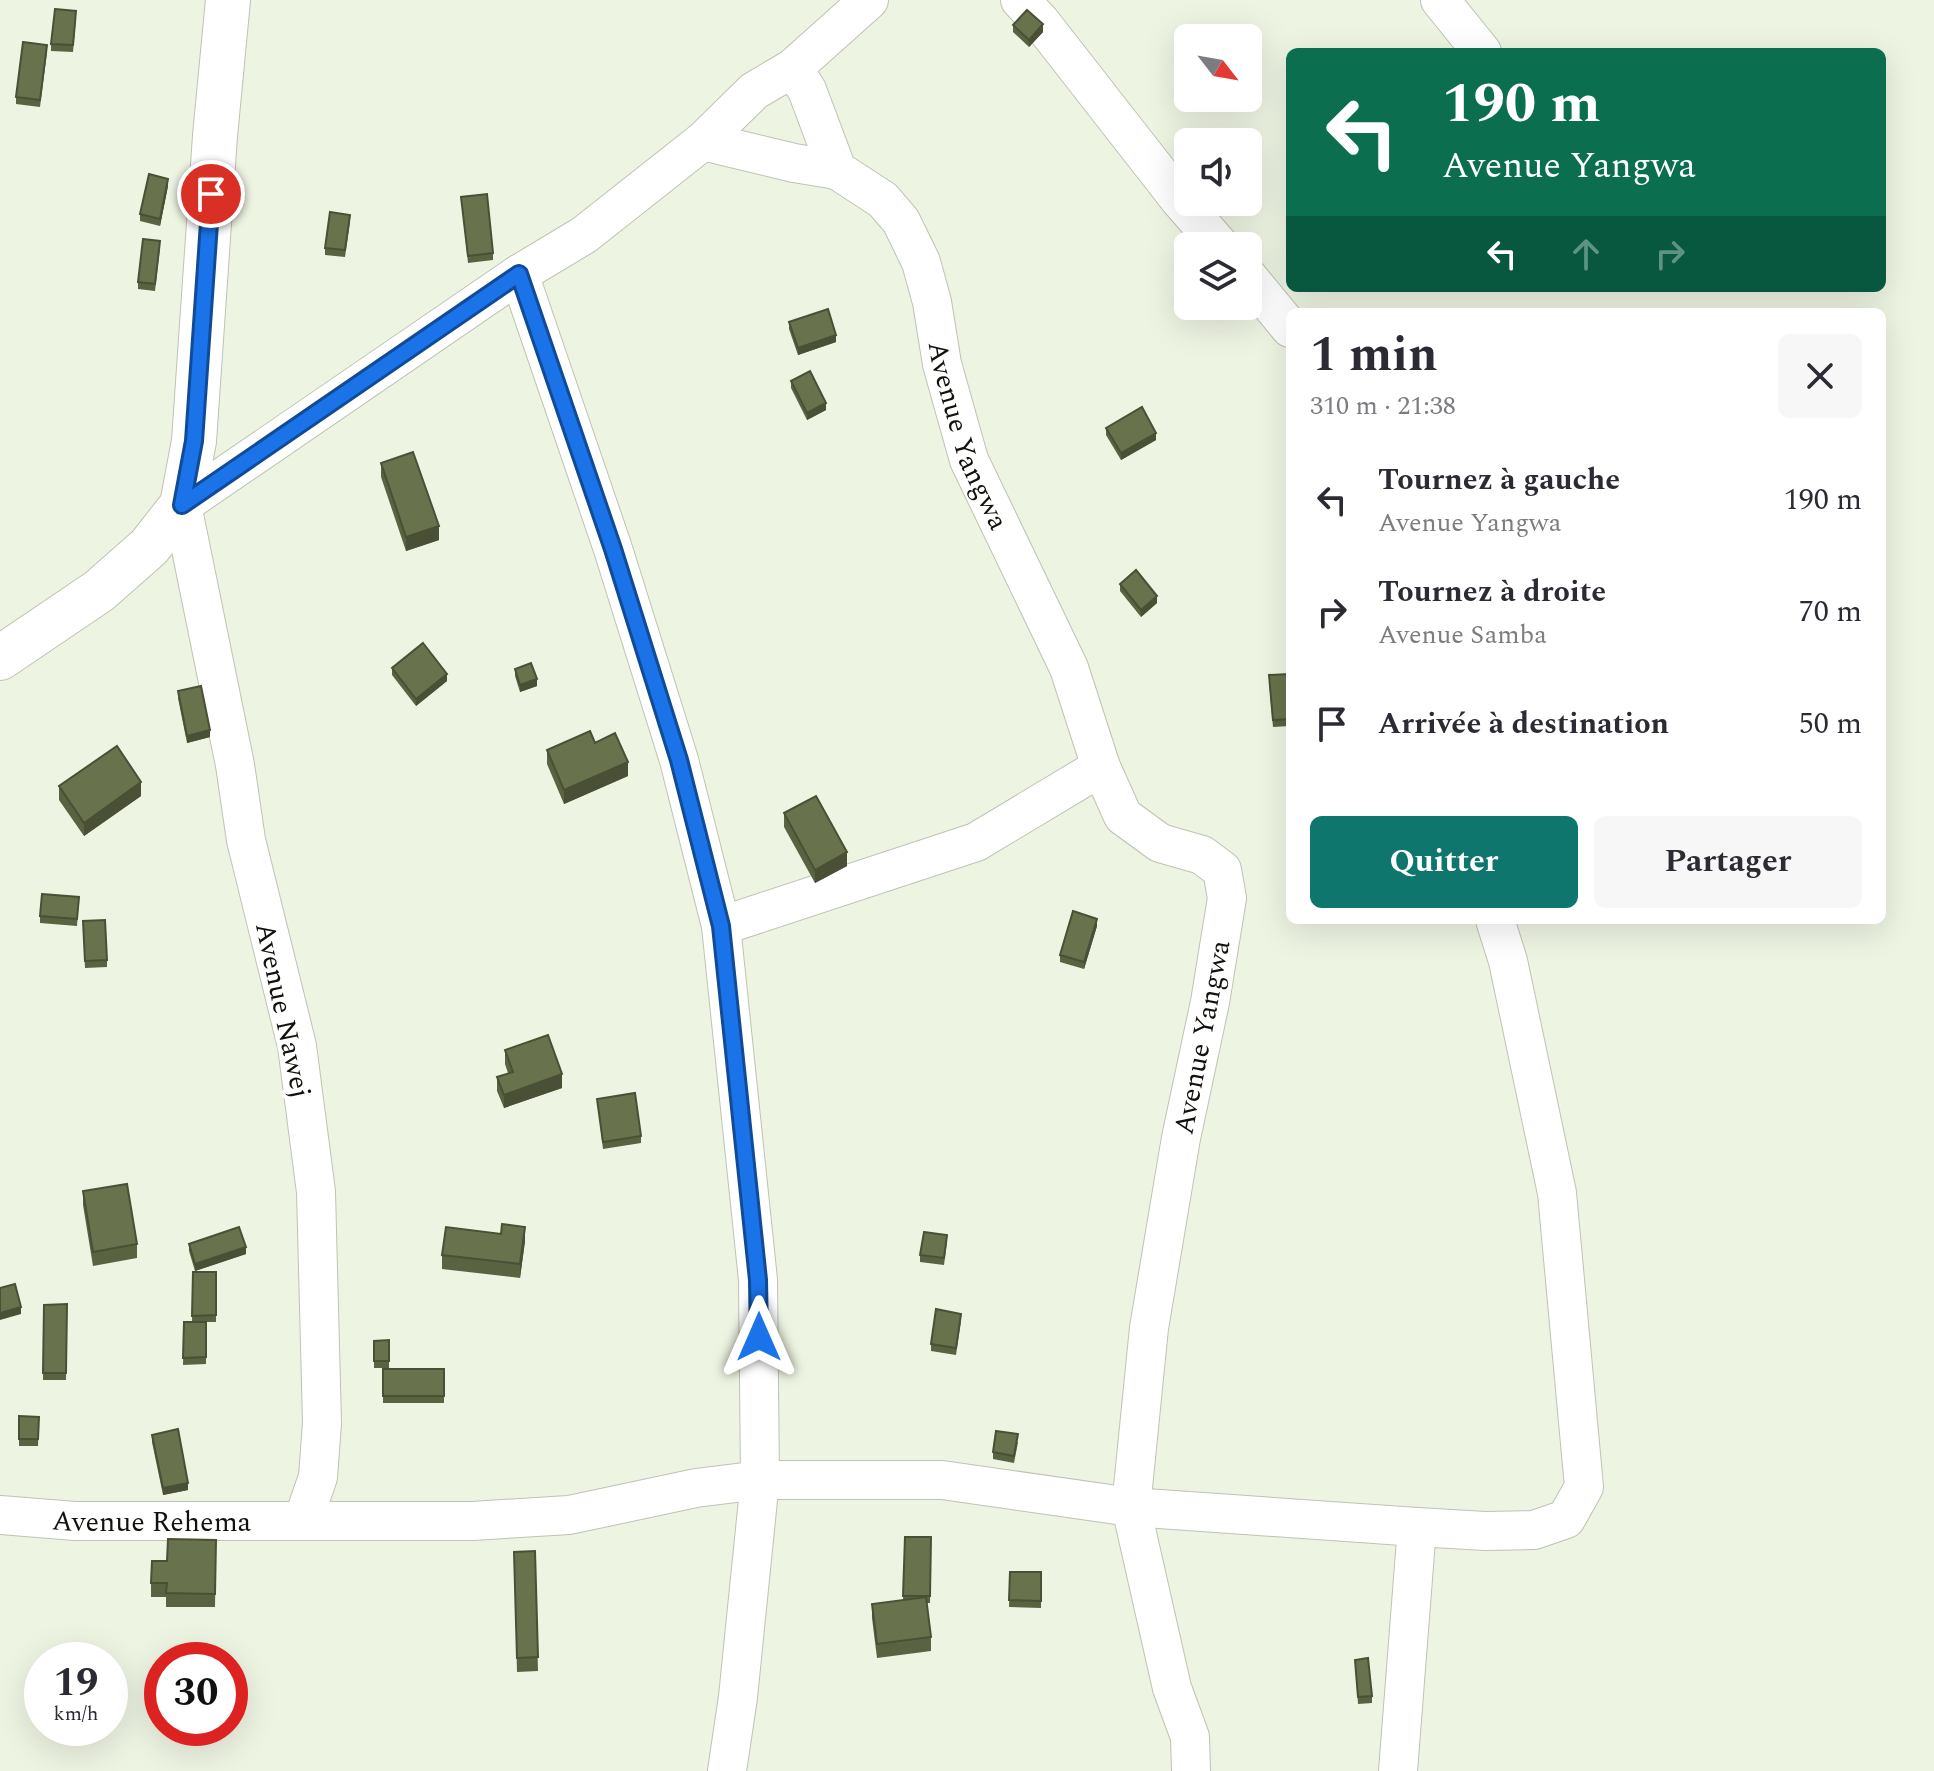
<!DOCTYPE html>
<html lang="fr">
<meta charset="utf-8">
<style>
body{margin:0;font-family:Spectral,serif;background:#f7f7f7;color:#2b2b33;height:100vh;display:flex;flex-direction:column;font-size:30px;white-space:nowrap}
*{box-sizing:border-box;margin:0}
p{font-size:26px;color:#7c7c81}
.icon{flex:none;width:44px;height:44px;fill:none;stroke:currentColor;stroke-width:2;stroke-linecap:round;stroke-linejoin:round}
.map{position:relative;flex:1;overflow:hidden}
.details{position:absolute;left:1286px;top:308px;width:600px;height:616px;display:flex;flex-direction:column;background:#fff;border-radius:12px;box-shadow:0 8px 32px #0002}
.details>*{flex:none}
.banner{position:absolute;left:1286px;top:48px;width:600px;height:244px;border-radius:12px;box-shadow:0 8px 32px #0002;background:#0b6e4f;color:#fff;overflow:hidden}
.needle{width:52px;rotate:121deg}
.controls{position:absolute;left:1174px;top:24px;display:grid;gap:16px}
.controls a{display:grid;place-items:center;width:88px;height:88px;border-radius:12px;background:#fff;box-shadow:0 8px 32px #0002;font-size:40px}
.speed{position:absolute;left:24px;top:1642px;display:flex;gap:16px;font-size:40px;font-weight:700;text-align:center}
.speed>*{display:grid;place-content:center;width:104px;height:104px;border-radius:50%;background:#fff;box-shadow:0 8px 32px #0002;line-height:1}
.speed small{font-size:20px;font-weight:400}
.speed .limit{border:12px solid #d22;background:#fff;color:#111}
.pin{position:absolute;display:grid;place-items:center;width:68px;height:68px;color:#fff;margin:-34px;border:4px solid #fff;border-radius:50%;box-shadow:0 2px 8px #0007}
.me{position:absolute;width:88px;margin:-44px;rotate:0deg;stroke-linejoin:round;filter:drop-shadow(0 0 6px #0008)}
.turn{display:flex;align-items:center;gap:28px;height:168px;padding:0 24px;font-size:36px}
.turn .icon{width:104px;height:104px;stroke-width:2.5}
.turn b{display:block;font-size:56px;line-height:68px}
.lanes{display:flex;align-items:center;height:76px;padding:0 24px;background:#0003;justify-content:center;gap:40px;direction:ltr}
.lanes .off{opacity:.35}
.round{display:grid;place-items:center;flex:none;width:84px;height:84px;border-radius:12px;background:#f7f7f7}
.head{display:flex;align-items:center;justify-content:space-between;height:136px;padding:0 24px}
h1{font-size:48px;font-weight:700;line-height:60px}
.button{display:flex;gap:16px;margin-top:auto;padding:16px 24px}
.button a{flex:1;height:92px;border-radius:12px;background:#0f766e;color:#fff;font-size:32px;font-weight:700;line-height:92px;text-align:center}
.button a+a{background:#f7f7f7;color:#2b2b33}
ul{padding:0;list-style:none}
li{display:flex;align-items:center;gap:24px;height:112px;padding:0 24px}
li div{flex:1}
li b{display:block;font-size:30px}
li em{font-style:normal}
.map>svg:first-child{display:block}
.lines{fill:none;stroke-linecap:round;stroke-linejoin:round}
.minor-casing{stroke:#bec3b2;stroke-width:40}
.tertiary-casing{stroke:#bec3b2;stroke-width:46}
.minor{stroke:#fff;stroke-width:38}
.tertiary{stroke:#fff;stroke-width:44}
.wall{fill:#596342}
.shaded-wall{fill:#495036}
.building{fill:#68734d;stroke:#495036;stroke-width:2}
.route-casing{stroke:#114b97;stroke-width:20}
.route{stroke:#1a73e8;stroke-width:14}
.labels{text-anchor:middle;stroke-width:8;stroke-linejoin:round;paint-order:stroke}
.street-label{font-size:28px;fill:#11120c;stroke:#fff}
</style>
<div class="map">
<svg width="1934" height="1771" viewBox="0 0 1934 1771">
<rect width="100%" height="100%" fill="#eef4e2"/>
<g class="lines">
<!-- minor casing -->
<g class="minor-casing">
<g id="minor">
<polyline points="1020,0 1040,21 1179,199 1220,246"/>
<polyline points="1440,0 1482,52"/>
<polyline points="793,68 869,0"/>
<polyline points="703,141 794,163 837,170"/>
<polyline points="519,274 613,549 679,760 721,926 758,1280 760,1480 738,1697 727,1771"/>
<polyline points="1248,277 1290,328"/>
<polyline points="721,926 976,842 1101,767"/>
<path id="s1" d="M0,1515L75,1521H472L569,1515L696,1488L760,1480H942L1131,1507L1417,1527L1485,1531L1534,1530L1566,1519L1584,1487L1557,1193L1508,961L1495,920"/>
<path id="s2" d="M303,1520L318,1477L322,1423L316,1192L297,1046L246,840L235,765L182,505L519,274L584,235L703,141L754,91L793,68L807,90L837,170L883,200L901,221L921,262L932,302L942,364L969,460L1069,668L1101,767L1123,816L1160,843L1202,855L1222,870L1227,898L1210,1002L1181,1138L1149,1328L1131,1507L1172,1688L1190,1737L1191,1771"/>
<polyline points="1398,1771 1417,1527"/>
</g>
</g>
<!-- tertiary casing -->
<g class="tertiary-casing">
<polyline id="tertiary" points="0,658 99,591 149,547 182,505 194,441 215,136 228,0"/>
</g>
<!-- minor -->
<use href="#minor" class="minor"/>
<!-- tertiary -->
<use href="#tertiary" class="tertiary"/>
</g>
<!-- wall -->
<g class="wall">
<polygon points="76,18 73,52 51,51 51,44"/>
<polygon points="1013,25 1043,32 1029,47 1013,32"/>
<polygon points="47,52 40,107 16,104 16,97"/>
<polygon points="168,186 160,226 140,221 140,214"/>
<polygon points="461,197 493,253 493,260 468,263"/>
<polygon points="350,222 345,257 325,255 325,248"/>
<polygon points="160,248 155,291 138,289 138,282"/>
<polygon points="789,322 836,342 798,355 789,329"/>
<polygon points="791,381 826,410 807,420 791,388"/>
<polygon points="1106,428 1156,440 1121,460 1106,435"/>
<polygon points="381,463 439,540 406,551 381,477"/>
<polygon points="1120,584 1157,603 1141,617 1120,591"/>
<polygon points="392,668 447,681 416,706 392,675"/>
<polygon points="515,669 537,686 520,692 515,676"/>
<polygon points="1290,674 1290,726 1273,727 1269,682"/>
<polygon points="178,691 210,737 187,743 178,698"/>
<polygon points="595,743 628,776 564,804 547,764 547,750"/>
<polygon points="59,786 141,796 84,836 59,800"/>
<polygon points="784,813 847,866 815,883 784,827"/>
<polygon points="79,897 77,926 40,923 40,916"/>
<polygon points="83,921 107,960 107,967 85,968"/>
<polygon points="1097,926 1084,969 1060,962 1060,955"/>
<polygon points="505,1050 562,1088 504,1108 497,1091 497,1077 508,1073 505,1064"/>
<polygon points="597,1099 641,1136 641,1143 603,1149"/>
<polygon points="83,1191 137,1244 137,1258 93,1266 83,1205"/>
<polygon points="525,1241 520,1278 442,1269 442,1255"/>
<polygon points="947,1242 944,1265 920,1262 920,1255"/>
<polygon points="189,1244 246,1254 195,1271 189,1251"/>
<polygon points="193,1272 216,1272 216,1322 206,1322 206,1364 183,1365 184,1322 192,1322"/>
<polygon points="67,1304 66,1380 43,1380 44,1305"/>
<polygon points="961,1321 956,1355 931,1351 931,1344"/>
<polygon points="389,1340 389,1368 374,1368 374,1341"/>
<rect x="383" y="1369" width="61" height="34"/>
<polygon points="19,1416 39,1417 38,1446 19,1446"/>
<polygon points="152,1435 188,1490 163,1495 152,1442"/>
<polygon points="1018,1442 1014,1463 993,1459 993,1452"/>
<polygon points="905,1537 931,1537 930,1603 927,1603 931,1637 931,1651 877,1658 872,1618 872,1604 903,1600"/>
<polygon points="216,1540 215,1607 166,1607 166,1597 151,1597 151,1583 167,1561"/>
<polygon points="535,1551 538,1671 517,1672 514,1552"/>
<polygon points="1010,1572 1041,1572 1041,1608 1009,1607"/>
<polygon points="1355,1660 1372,1696 1372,1703 1358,1704"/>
</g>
<!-- shaded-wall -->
<g class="shaded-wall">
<polygon points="1043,24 1043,32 1029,47 1029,40"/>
<polygon points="168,179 168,186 160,226 160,219"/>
<polygon points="836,335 836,342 798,355 798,348"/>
<polygon points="826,403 826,410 807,420 807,413"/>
<polygon points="1156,433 1156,440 1121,460 1121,453"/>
<polygon points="439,526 439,540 406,551 406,537"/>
<polygon points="1157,596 1157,603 1141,617 1141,610"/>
<polygon points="447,674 447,681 416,706 416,699"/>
<polygon points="537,679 537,686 520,692 520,685"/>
<polygon points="210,730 210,737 187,743 187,736"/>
<polygon points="628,762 628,776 564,804 564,790"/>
<polygon points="141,782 141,796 84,836 84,823"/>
<polygon points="847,852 847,866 815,883 815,870"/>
<polygon points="1097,919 1097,926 1084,969 1084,962"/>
<polygon points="562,1074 562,1088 504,1108 504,1095"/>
<polygon points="525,1227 525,1241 520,1278 520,1264"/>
<polygon points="246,1247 246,1254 195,1271 195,1264"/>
<polygon points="21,1307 21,1314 0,1320 0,1313"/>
<polygon points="188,1483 188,1490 163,1495 163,1488"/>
</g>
<!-- building -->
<g class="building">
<polygon points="55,9 76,11 73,45 51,44"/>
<polygon points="1027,10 1043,24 1029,40 1013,25"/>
<polygon points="23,42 47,45 40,100 16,97"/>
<polygon points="149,174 168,179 160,219 140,214"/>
<polygon points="487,194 493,253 468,256 461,197"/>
<polygon points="330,212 350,215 345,250 325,248"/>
<polygon points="143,239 160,241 155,284 138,282"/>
<polygon points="828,309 836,335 798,348 789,322"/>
<polygon points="810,371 826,403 807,413 791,381"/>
<polygon points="1142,407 1156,433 1121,453 1106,428"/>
<polygon points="413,452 439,526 406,537 381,463"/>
<polygon points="1136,570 1157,596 1141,610 1120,584"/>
<polygon points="423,643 447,674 416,699 392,668"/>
<polygon points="531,663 537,679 520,685 515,669"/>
<polygon points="1290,674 1290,719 1273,720 1269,675"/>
<polygon points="201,686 210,730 187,736 178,691"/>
<polygon points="590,731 595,743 615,733 628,762 564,790 547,750"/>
<polygon points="117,746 141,782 84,823 59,786"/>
<polygon points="816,796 847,852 815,870 784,813"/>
<polygon points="42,894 79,897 77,919 40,916"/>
<polygon points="1073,911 1097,919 1084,962 1060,955"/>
<polygon points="105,920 107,960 85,961 83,921"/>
<polygon points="548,1035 562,1074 504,1095 497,1077 513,1072 505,1050"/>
<polygon points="635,1093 641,1136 603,1142 597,1099"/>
<polygon points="127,1184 137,1244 93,1252 83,1191"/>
<polygon points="502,1224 525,1227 520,1264 442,1255 446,1227 501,1234"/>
<polygon points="239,1227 246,1247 195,1264 189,1244"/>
<polygon points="924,1232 947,1235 944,1258 920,1255"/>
<polygon points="193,1272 216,1272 216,1315 192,1316"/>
<polygon points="15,1284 21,1307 0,1313 0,1288"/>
<polygon points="67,1304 66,1373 43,1373 44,1305"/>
<polygon points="936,1309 961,1314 956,1348 931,1344"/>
<polygon points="184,1322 206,1322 206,1357 183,1358"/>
<polygon points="389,1340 389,1361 374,1361 374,1341"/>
<rect x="383" y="1369" width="61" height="27"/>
<polygon points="19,1416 39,1417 38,1439 19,1439"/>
<polygon points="178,1429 188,1483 163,1488 152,1435"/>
<polygon points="996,1431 1018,1434 1014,1456 993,1452"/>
<polygon points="905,1537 931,1537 930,1596 903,1596"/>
<polygon points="168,1539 216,1540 215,1594 166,1593 167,1583 151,1583 152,1561 167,1561"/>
<polygon points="535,1551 538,1657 517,1658 514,1552"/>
<polygon points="1010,1572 1041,1572 1041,1601 1009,1600"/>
<polygon points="926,1597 931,1637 877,1644 872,1604"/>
<polygon points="1368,1658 1372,1696 1358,1697 1355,1660"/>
</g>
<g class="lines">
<!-- route casing -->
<g class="route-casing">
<polyline id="route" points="211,194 194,441 182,505 519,274 613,549 679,760 721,926 758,1280 759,1337"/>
</g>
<!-- route -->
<use href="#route" class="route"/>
</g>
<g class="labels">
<!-- street labels -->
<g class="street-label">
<text dy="10" stroke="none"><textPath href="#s2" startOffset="2204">Avenue Yangwa</textPath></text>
<text transform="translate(284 1010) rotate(78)" y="10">Avenue Nawej</text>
<text transform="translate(1201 1037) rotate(-79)" y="10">Avenue Yangwa</text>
<text dy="10" stroke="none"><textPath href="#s1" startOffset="152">Avenue Rehema</textPath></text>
</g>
</g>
</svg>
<div class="controls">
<a><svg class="needle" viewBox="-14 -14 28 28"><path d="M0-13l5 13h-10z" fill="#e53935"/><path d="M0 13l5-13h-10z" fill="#7c7c81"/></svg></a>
<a><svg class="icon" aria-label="sound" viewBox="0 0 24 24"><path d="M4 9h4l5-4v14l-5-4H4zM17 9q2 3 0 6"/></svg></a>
<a><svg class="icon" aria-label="layers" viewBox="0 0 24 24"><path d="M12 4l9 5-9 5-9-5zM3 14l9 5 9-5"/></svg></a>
</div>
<div class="speed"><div>19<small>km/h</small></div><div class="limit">30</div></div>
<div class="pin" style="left:211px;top:194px;background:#d93025"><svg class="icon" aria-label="arrive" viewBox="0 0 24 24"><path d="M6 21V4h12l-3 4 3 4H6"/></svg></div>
<svg class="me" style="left:759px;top:1337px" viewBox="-20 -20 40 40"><path d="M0-17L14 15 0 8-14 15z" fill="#1a73e8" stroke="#fff" stroke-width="4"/></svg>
<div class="banner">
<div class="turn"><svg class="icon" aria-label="left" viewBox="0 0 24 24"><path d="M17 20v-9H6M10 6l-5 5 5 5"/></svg><div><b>190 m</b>Avenue Yangwa</div></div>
<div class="lanes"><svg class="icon" aria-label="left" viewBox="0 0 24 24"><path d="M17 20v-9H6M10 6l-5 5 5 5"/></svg><svg class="icon off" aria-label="ahead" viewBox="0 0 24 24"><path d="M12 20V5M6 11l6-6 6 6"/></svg><svg class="icon off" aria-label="right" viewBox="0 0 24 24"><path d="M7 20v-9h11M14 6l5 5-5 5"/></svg></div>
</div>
<section class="details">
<div class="head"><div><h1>1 min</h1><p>310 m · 21:38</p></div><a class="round"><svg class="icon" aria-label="close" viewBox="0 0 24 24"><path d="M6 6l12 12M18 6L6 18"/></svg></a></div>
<ul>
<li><svg class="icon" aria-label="left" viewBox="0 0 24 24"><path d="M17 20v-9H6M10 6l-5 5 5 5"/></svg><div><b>Tournez à gauche</b><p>Avenue Yangwa</p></div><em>190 m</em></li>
<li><svg class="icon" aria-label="right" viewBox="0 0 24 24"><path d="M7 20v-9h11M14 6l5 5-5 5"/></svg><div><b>Tournez à droite</b><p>Avenue Samba</p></div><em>70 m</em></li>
<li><svg class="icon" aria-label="arrive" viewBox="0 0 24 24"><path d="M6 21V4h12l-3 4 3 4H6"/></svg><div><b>Arrivée à destination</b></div><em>50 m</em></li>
</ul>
<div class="button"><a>Quitter</a><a>Partager</a></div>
</section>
</div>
